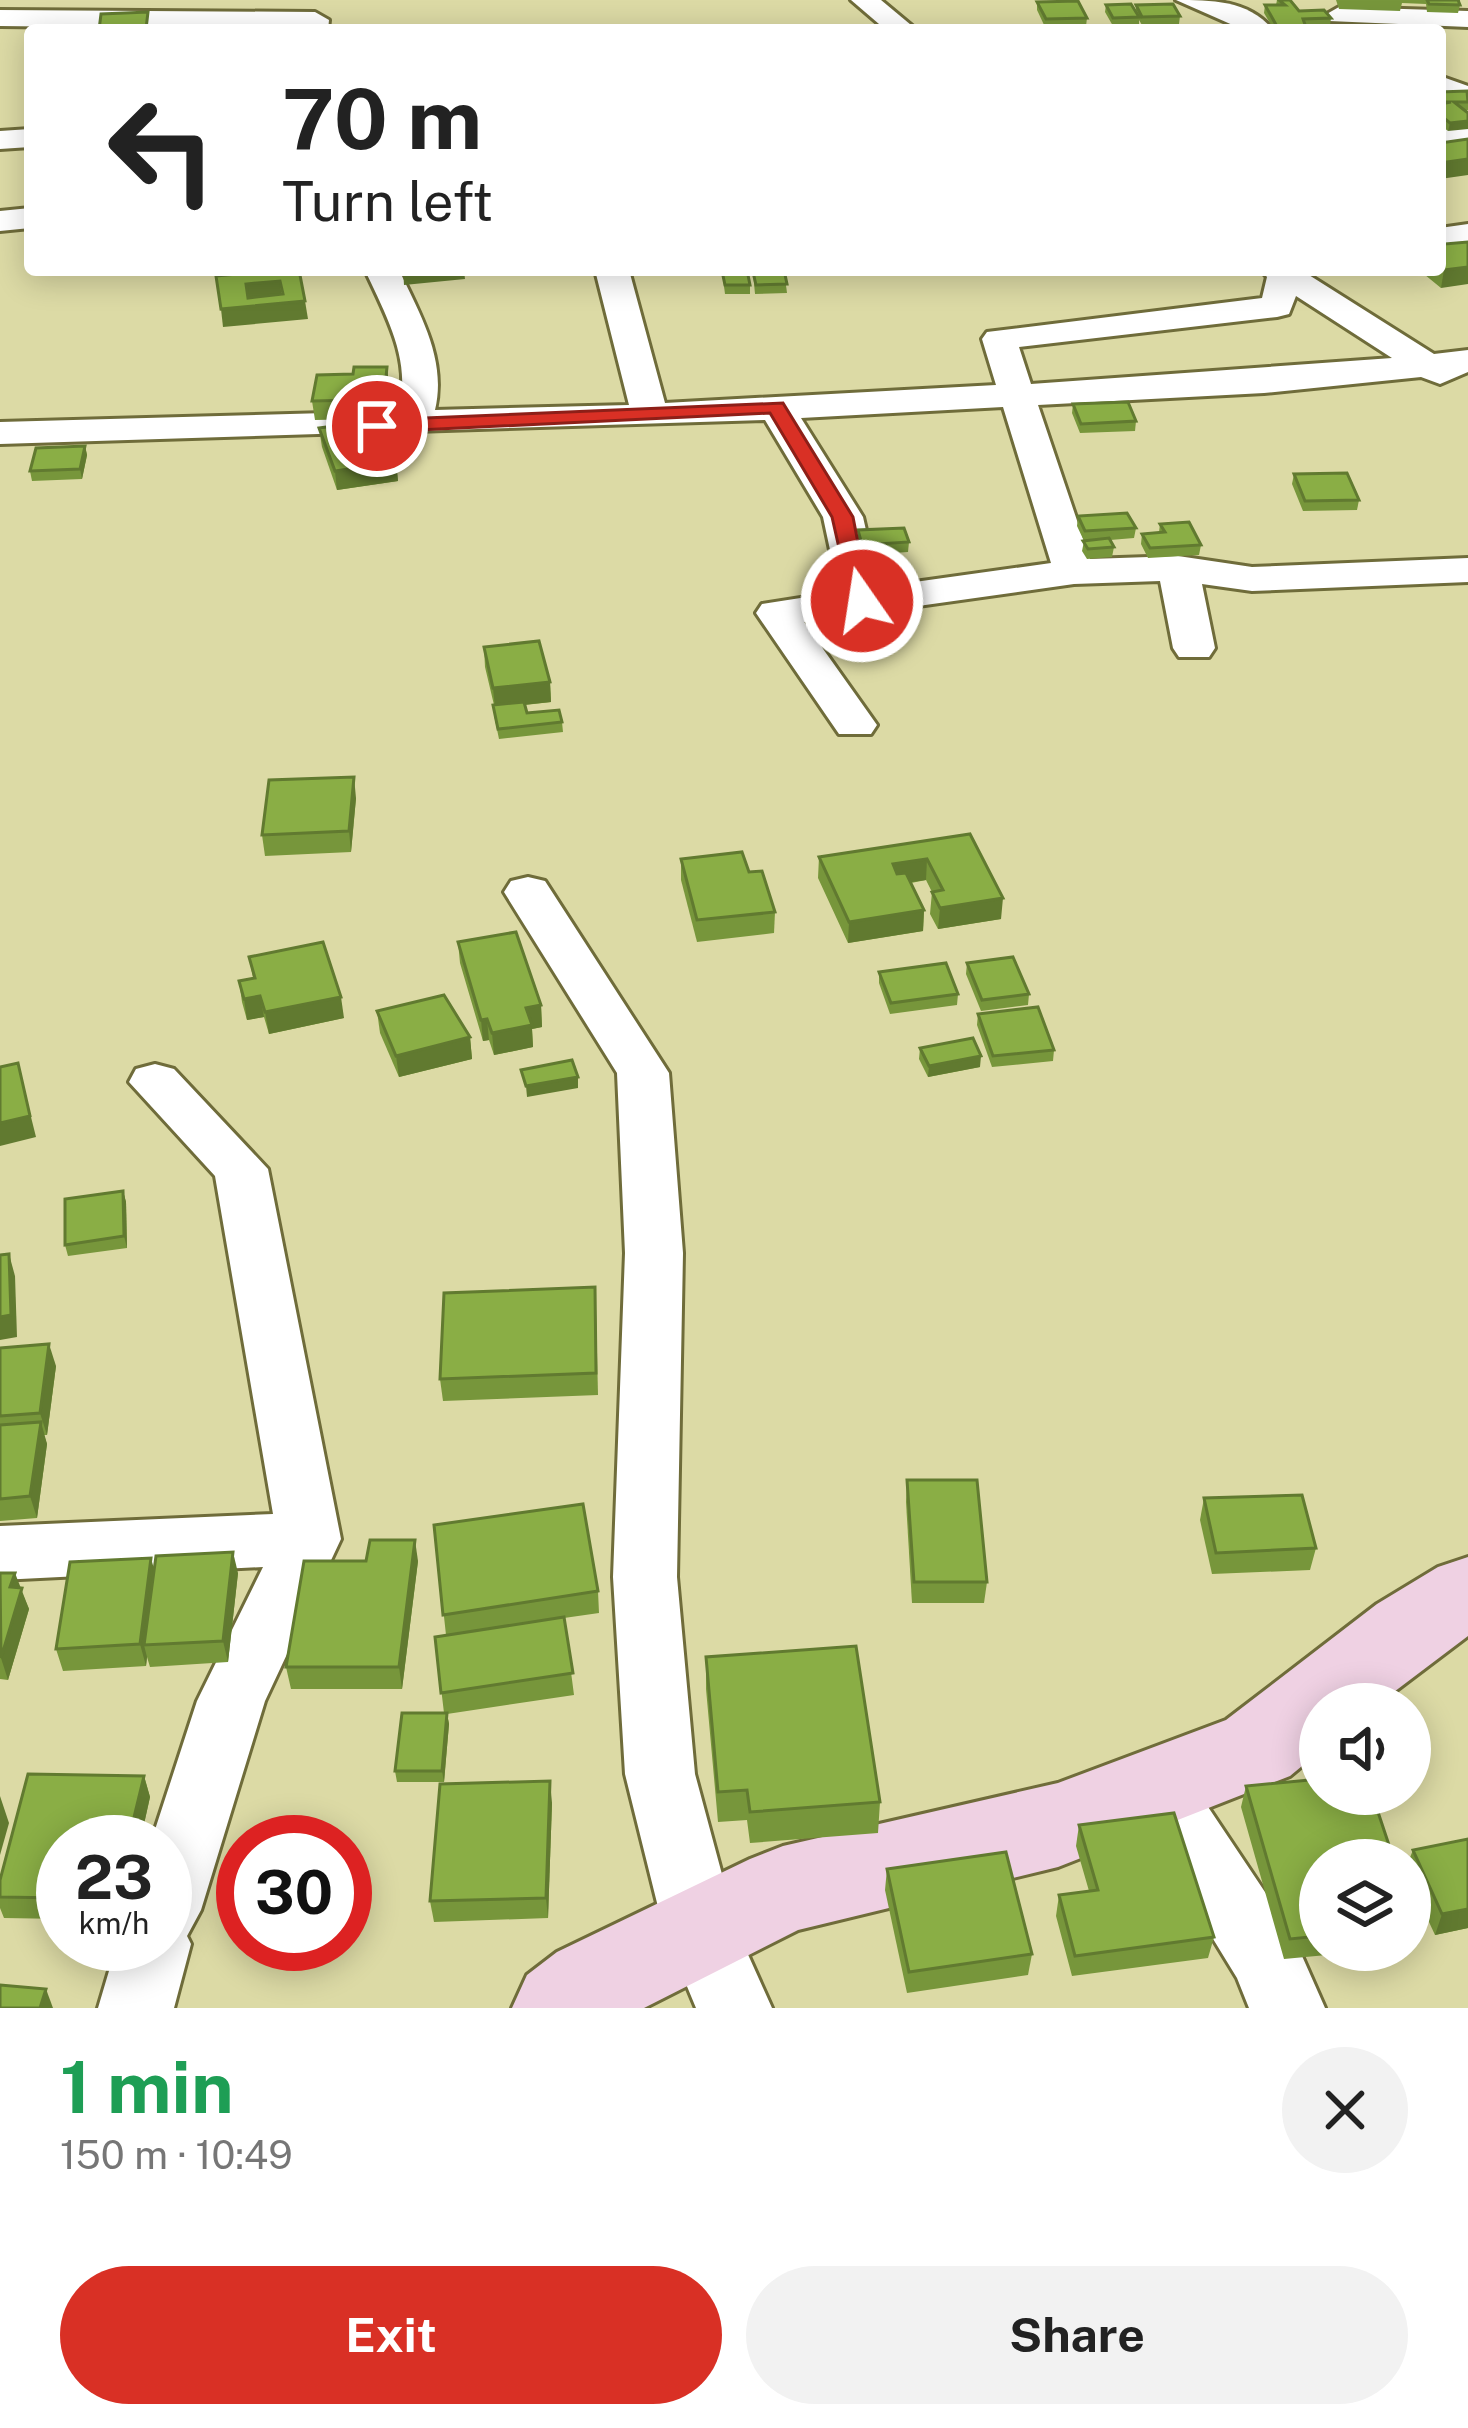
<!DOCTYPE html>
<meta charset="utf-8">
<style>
body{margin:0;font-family:"Public Sans",sans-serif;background:#f2f2f2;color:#222;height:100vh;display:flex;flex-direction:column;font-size:45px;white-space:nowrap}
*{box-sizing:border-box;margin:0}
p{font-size:39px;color:#767676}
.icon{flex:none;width:66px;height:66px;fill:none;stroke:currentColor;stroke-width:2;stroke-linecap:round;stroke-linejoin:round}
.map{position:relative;height:2008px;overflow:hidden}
.sheet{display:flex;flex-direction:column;background:#fff;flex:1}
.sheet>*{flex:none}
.hud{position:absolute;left:24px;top:24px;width:1422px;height:252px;border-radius:12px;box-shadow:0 6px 30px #0003;background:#fff;color:#222;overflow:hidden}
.controls{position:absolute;left:1299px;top:1683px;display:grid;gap:24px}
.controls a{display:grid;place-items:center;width:132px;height:132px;border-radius:50%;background:#fff;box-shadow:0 6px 30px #0003;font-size:60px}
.speed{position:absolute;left:36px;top:1815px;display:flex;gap:24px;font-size:60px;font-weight:700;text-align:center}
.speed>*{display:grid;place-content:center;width:156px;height:156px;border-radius:50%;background:#fff;box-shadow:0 6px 30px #0003;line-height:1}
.speed small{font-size:30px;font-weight:400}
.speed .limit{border:18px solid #d22;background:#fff;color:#111}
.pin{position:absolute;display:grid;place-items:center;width:102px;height:102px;color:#fff;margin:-51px;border:6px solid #fff;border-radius:50%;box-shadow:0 3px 12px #0007}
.me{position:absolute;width:132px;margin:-66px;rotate:347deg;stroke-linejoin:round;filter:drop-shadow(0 0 9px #0008)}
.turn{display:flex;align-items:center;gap:42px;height:252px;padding:0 60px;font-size:54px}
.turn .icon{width:156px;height:156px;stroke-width:2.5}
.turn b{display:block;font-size:84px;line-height:102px}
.round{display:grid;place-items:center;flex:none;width:126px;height:126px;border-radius:63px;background:#f2f2f2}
.summary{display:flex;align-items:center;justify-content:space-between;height:204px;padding:0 60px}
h1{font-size:72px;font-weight:700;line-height:90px;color:#1e9e55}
.cta{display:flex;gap:24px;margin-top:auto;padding:24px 60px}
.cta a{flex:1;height:138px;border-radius:72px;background:#d93025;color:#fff;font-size:48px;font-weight:700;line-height:138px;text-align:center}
.cta a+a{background:#f2f2f2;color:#222}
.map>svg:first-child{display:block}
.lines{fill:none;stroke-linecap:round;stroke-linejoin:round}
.street-casing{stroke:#6f6c3a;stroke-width:6}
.secondary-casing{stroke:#6f6c3a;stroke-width:6}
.street{fill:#fff;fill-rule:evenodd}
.secondary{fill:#efd1e3;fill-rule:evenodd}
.wall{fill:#77963b}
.shaded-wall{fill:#617a30}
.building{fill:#8aae45;stroke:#617a30;stroke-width:3;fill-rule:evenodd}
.route{fill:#d93025;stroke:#8d1f18;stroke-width:3}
</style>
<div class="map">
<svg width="1468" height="2008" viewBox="0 0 1468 2008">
<rect width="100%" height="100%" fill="#dcdaa5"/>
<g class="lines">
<!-- street casing -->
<g class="street-casing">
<g id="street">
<polygon points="851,0 881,0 917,30 886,30"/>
<path d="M1176,0C1211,0 1249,0 1273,30H1244Z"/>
<polygon points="1339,7 1468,11 1468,27 1329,21 1325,15"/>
<polygon points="0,10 315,12 329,20 328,30 0,26"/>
<polygon points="1440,76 1468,86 1468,105 1440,95"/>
<polygon points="1468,127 1468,145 1440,148 1440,130"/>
<polygon points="30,129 30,147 0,149 0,131"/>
<polygon points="30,208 30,228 0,231 0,211"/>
<polygon points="1468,224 1468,244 1440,248 1440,228"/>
<path d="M365,270H399C420,314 447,360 435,410L629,405L595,270H629L665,403L996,385L982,339L987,332L1262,298L1267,277L1261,270H1301L1434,354L1468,350V372L1440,384L1421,377L1264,393L1038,405L1090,559L1178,556L1252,567L1468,558V582L1252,591L1202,584L1215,648L1209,657H1179L1173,648L1160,581L1074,584L804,622L877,725L871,734H839L756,613L762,604L839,592L823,517L765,420L0,444V422L398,411C413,361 385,314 365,270ZM1296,296L1392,358L1031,384L1019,347L1277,317L1289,314ZM1003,407L1051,563L879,587L863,517L801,418Z"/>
<polygon points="528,877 545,881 669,1073 683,1253 677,1577 695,1774 737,1930 772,2008 696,2008 664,1931 625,1774 613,1577 625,1253 617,1073 504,892 511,881"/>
<polygon points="155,1064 174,1069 268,1169 341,1539 265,1701 201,1910 187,1936 191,1944 174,2008 98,2008 117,1944 165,1944 165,1842 151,1842 197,1701 263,1567 0,1580 0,1526 273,1514 215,1176 129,1082 136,1069"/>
<polygon points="1155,1756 1180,1765 1291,1931 1325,2008 1249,2008 1237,1978 1120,1787 1130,1765"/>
</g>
</g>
<!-- secondary casing -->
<g class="secondary-casing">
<polygon id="secondary" points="1468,1557 1468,1636 1378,1704 1320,1704 1320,1751 1290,1776 1058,1867 798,1930 644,2008 512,2008 527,1975 557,1952 750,1859 783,1846 1058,1783 1226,1720 1377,1604 1438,1567"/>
</g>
<!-- street -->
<use href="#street" class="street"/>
<!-- secondary -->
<use href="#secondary" class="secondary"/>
</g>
<!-- wall -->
<g class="wall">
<polygon points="1277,0 1290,0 1299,11 1331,18 1330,26 1306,27 1307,30 1274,30 1264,13 1265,5 1276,5"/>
<polygon points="1336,0 1460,0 1460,5 1458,13 1427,12 1426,4 1402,3 1400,11 1339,9"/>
<polygon points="1037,2 1087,18 1086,26 1045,27 1037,10"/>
<polygon points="1106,5 1136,11 1136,5 1180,16 1179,24 1142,25 1139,20 1139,25 1113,26 1105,12"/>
<polygon points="1440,92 1468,92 1468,110 1464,110 1448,131 1440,124"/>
<polygon points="1440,240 1445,244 1468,242 1441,288 1419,270 1440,270"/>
<polygon points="764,270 784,270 787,293 755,294 753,272"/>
<polygon points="722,271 750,285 750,294 725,294"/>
<polygon points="353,374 389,385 387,405 364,405 362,419 315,420 312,401"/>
<polygon points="1073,404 1136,421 1135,431 1080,433 1072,413"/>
<polygon points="319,428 396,462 398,481 337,490 322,447"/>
<polygon points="85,446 87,455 82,479 32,481 30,471"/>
<polygon points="1294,474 1359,500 1357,510 1303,511 1292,484"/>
<polygon points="1078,516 1136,528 1134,538 1110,540 1114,547 1112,557 1087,559 1082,551 1084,541 1077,526"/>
<polygon points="1160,524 1201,545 1199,555 1148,558 1141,544 1142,534 1159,532"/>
<polygon points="858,530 909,542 908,552 862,555 857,540"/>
<polygon points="484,647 550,682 551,702 525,705 527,713 562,722 563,732 499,739 494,715 494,705 485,667"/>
<polygon points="356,798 351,852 265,856 262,835"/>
<polygon points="970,834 1001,919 938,929 930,914 932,892 926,880 911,883 924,910 923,931 848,943 818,878 819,857"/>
<polygon points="681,859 749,872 775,912 774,933 697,942 681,880"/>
<polygon points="458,942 541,1005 542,1027 532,1029 533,1047 494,1055 489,1040 483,1041 460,963"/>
<polygon points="249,957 344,1018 269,1034 264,1017 247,1020 242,1002 239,981 253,978"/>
<polygon points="967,963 1029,994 1028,1005 981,1011 966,974"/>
<polygon points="879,972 958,994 957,1005 890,1014 879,983"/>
<polygon points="377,1011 470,1037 472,1059 399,1077 380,1033"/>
<polygon points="978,1014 1054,1050 1053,1061 992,1067 977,1025"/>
<polygon points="920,1048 980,1067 928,1077 919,1059"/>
<polygon points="123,1191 126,1202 127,1248 68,1256 65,1245"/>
<polygon points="596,1309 598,1395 443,1401 440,1379"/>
<polygon points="0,1348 56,1366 47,1435 44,1435 47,1444 37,1518 0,1521"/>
<polygon points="907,1480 987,1582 984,1603 912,1603 906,1502"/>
<polygon points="1204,1498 1316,1548 1310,1570 1212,1574 1200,1520"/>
<polygon points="434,1525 598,1591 599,1613 564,1618 574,1695 447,1714 449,1724 444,1782 397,1782 395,1771 444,1713 435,1637 446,1635"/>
<polygon points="418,1561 402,1689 291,1689 286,1667"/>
<polygon points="154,1569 238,1573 228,1662 150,1667 147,1657 146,1666 63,1671 56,1649"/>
<polygon points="0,1573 20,1588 29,1609 8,1680 0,1679"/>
<polygon points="706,1657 880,1802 878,1833 750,1843 747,1820 718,1822 706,1689"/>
<polygon points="28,1774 144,1776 150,1797 140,1842 63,1842 63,1919 4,1918 0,1908 0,1880"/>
<polygon points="1246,1786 1320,1860 1320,1950 1380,1950 1284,1959 1241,1807"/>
<polygon points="552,1803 548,1918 434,1922 430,1901"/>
<polygon points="1079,1825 1214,1937 1208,1958 1072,1976 1056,1916 1059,1895 1089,1891 1076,1846"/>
<polygon points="1413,1850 1468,1928 1435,1935 1410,1881 1409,1860"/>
<polygon points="887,1869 1032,1954 1028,1975 907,1993 885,1890"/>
</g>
<!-- shaded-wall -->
<g class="shaded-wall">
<polygon points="1468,121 1468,129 1448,131 1450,123"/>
<polygon points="1468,159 1468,175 1440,179 1440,163"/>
<polygon points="1468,267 1468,284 1441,288 1444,270"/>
<polygon points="403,270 464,270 465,279 404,285"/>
<polygon points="280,281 282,299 248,302 246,284"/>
<polygon points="305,301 308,319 223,327 221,309"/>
<polygon points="387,367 389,385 387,405 385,387"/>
<polygon points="362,387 364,405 362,419 360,400"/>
<polygon points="85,446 87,455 82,479 80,469"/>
<polygon points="396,462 398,481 337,490 335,471"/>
<polygon points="550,682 551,702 495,708 493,688"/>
<polygon points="354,777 356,798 351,852 349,831"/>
<polygon points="927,859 926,880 891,885 893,864"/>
<polygon points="1003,898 1001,919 938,929 940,908"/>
<polygon points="924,910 923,931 848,943 849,922"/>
<polygon points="260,996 264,1017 247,1020 244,999"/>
<polygon points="341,997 344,1018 269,1034 265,1012"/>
<polygon points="541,1005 542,1027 532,1029 533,1047 494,1055 492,1033 526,1008"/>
<polygon points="487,1019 489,1040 483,1041 481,1020"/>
<polygon points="470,1037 472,1059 399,1077 396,1056"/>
<polygon points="981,1056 980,1067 928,1077 929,1066"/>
<polygon points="578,1077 578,1088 527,1097 526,1086"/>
<polygon points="23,1085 36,1137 0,1146 0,1123"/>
<polygon points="123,1191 126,1202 127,1248 124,1236"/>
<polygon points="9,1254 15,1276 17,1337 0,1340 0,1317"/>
<polygon points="49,1344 56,1366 47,1435 40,1413"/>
<polygon points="41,1422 47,1444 37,1518 30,1496"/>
<polygon points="415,1540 418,1561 402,1689 399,1667"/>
<polygon points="233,1552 238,1573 228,1662 223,1641"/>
<polygon points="151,1558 157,1580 144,1645 147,1657 146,1666 140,1644"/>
<polygon points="15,1573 29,1609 8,1680 1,1658 10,1587"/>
<polygon points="447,1713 449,1724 444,1782 442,1771"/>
<polygon points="144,1776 150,1797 140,1842 128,1842"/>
<polygon points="550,1781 552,1803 548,1918 546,1898"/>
<polygon points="0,1796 9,1823 0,1855"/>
<polygon points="1468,1909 1468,1928 1435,1935 1442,1914"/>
<polygon points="46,1989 53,2008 40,2008"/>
</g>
<!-- building -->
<g class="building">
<polygon points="1279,0 1290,0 1299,11 1324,10 1331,18 1303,19 1307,30 1279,30 1265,5 1285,5"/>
<polygon points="1427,0 1458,0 1460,5 1429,4"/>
<polygon points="1078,1 1087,18 1046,19 1037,2"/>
<polygon points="1131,4 1139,17 1113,18 1106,5"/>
<polygon points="1173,4 1180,16 1142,17 1136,5"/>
<polygon points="148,12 146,29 99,30 101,14"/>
<polygon points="1363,26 1402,26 1404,30 1365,30"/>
<polygon points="1467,91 1468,102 1454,102 1468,113 1468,121 1450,123 1440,115 1440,104 1451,102 1440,102 1440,92"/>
<polygon points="1468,139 1468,159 1440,163 1440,143"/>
<polygon points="1440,240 1445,244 1468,242 1468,267 1444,270 1440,267"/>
<path d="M278,270H299L305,301L221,309L216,276ZM280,281L283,294L248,298L246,284Z"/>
<polygon points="747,270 750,285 725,285 722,271"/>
<polygon points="765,270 784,270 787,284 756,285 753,272"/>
<polygon points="354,367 387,367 385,387 362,387 360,400 312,401 317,375 353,374"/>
<polygon points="1128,402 1136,421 1081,424 1073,404"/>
<polygon points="379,420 396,462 335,471 319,428"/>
<polygon points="85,446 80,469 30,471 36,448"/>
<polygon points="1347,473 1359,500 1305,501 1294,474"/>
<polygon points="1127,513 1136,528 1085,531 1078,516"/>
<polygon points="1189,522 1201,545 1150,548 1142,534 1165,532 1160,524"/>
<polygon points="904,528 909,542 862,545 858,530"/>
<polygon points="1109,538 1114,547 1088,549 1083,541"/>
<polygon points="539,641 550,682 493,688 484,647"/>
<polygon points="524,702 527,713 559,710 562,722 498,729 493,705"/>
<polygon points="354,777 349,831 262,835 269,780"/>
<polygon points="970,834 1003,898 940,908 932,892 943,890 927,859 893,864 897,874 906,873 924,910 849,922 819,857"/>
<polygon points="742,852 749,872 762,871 775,912 697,920 681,859"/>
<polygon points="516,932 541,1005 526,1008 532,1025 492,1033 487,1019 481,1020 458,942"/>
<polygon points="323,942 341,997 265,1012 260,996 244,999 239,981 255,978 249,957"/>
<polygon points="1013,957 1029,994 982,1000 967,963"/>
<polygon points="946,963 958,994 891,1003 879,972"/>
<polygon points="444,995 470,1037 396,1056 377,1011"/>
<polygon points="1038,1007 1054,1050 993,1056 978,1014"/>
<polygon points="973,1038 981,1056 929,1066 920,1048"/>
<polygon points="572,1060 578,1077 526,1086 521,1070"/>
<polygon points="18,1063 30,1116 0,1123 0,1067"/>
<polygon points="123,1191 124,1236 65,1245 65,1199"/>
<polygon points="9,1254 11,1315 0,1317 0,1255"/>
<polygon points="595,1287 596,1373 440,1379 444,1293"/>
<polygon points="49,1344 40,1413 0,1416 0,1348"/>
<polygon points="41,1422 30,1496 0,1499 0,1425"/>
<polygon points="907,1480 977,1480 987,1582 914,1582"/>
<polygon points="1302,1495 1316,1548 1216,1553 1204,1498"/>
<polygon points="583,1504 598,1591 443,1615 434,1525"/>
<polygon points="370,1540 415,1540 399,1667 286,1667 304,1561 366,1561"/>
<polygon points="233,1552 223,1641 144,1645 156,1556"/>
<polygon points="151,1558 140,1644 56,1649 70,1562"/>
<polygon points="0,1573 15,1573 10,1587 22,1588 1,1658"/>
<polygon points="564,1617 573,1673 441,1693 435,1637"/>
<polygon points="856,1646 880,1802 750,1812 747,1790 718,1792 706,1657"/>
<polygon points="402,1713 447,1713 442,1771 395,1771"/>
<polygon points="28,1774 144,1776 128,1842 63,1842 63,1898 0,1897 0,1880"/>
<polygon points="1320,1779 1320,1794 1372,1794 1394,1860 1320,1860 1320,1936 1290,1939 1246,1786"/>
<polygon points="550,1781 546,1898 430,1901 440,1784"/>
<polygon points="1174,1813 1214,1937 1075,1956 1059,1895 1098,1890 1079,1825"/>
<polygon points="1468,1839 1468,1909 1442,1914 1413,1850"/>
<polygon points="1006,1852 1032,1954 909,1972 887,1869"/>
<polygon points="0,1985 46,1989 40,2008 0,2008"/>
</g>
<!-- route -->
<polygon class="route" points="783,403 853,517 870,605 851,601 832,517 770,413 377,432 367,426 377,420"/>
</svg>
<div class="controls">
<a><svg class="icon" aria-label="sound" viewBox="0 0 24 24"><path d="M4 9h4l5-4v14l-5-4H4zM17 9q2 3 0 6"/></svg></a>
<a><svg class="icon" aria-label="layers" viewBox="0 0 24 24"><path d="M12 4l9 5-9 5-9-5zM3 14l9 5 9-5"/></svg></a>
</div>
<div class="speed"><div>23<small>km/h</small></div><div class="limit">30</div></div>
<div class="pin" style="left:377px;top:426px;background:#d93025"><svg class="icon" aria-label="arrive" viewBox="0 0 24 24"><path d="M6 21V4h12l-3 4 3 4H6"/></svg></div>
<svg class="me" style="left:862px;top:601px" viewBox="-20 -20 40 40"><circle r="17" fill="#d93025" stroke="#fff" stroke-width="3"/><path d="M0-11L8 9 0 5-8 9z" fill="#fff"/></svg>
<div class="hud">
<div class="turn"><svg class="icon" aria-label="left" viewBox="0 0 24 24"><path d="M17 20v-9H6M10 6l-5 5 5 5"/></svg><div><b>70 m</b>Turn left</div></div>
</div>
</div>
<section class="sheet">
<div class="summary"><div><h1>1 min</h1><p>150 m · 10:49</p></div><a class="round"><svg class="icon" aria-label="close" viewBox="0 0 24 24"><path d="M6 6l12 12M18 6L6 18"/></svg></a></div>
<div class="cta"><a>Exit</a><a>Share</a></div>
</section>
